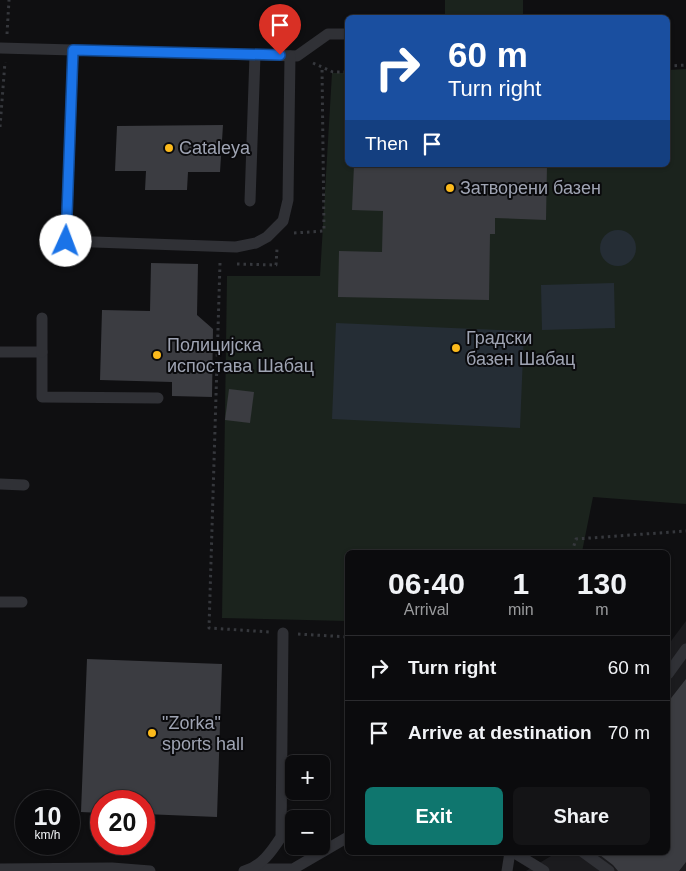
<!DOCTYPE html>
<meta charset="utf-8">
<style>
body{margin:0;font-family:Helvetica,sans-serif;background:#141416;color:#f1f3f6;height:100vh;display:flex;flex-direction:column;font-size:19px;white-space:nowrap}
*{box-sizing:border-box;margin:0}
p{font-size:16px;color:#9a9b9d}
.icon{flex:none;width:28px;height:28px;fill:none;stroke:currentColor;stroke-width:2;stroke-linecap:round;stroke-linejoin:round}
.map{position:relative;flex:1;overflow:hidden}
.panel{position:absolute;left:345px;top:550px;width:325px;height:305px;display:flex;flex-direction:column;background:#0b0b0d;border-radius:8px;box-shadow:0 1px 4px #0004,0 0 0 1px #2b2b2e}
.panel>*{flex:none}
.top-card{position:absolute;left:345px;top:15px;width:325px;height:152px;border-radius:8px;box-shadow:0 1px 4px #0004,0 0 0 1px #2b2b2e;background:#1a4fa0;color:#fff;overflow:hidden}
.tools{position:absolute;left:285px;top:755px;display:grid;gap:10px}
.tools a{display:grid;place-items:center;width:45px;height:45px;border-radius:8px;background:#0b0b0d;box-shadow:0 1px 4px #0004,0 0 0 1px #2b2b2e;font-size:25px}
.speed{position:absolute;left:15px;top:790px;display:flex;gap:10px;font-size:25px;font-weight:700;text-align:center}
.speed>*{display:grid;place-content:center;width:65px;height:65px;border-radius:50%;background:#0b0b0d;box-shadow:0 1px 4px #0004,0 0 0 1px #2b2b2e;line-height:1}
.speed small{font-size:12px;font-weight:400}
.speed .limit{border:8px solid #d22;background:#fff;color:#111}
.pin{position:absolute;display:grid;place-items:center;width:42px;height:42px;color:#fff;margin:-51px -21px;border-radius:50% 50% 50% 0;rotate:-45deg;box-shadow:0 0 5px #0007}
.pin .icon{rotate:45deg}
.me{position:absolute;width:55px;margin:-28px;rotate:2deg;stroke-linejoin:round;filter:drop-shadow(0 0 4px #0008)}
.turn{display:flex;align-items:center;gap:18px;height:105px;padding:0 20px;font-size:22px}
.turn .icon{width:65px;height:65px;stroke-width:2.5}
.turn b{display:block;font-size:35px;line-height:42px}
.then{display:flex;align-items:center;height:48px;padding:0 20px;background:#0003;gap:10px;font-size:19px}
.eta{display:flex;justify-content:space-evenly;align-items:center;height:85px;text-align:center}
.eta b{font-size:30px;font-weight:600;line-height:35px}
.button{display:flex;gap:10px;margin-top:auto;padding:10px 20px}
.button a{flex:1;height:58px;border-radius:8px;background:#0f766e;color:#fff;font-size:20px;font-weight:600;line-height:58px;text-align:center}
.button a+a{background:#141416;color:#f1f3f6}
ul{padding:0;list-style:none}
li{display:flex;align-items:center;gap:15px;height:65px;padding:0 20px;border-top:1px solid #2b2b2e}
li div{flex:1}
li b{display:block;font-size:19px}
li em{font-style:normal}
.map>svg:first-child{display:block}
.built{fill:#1b1b1e}
.green{fill:#1b231d}
.water{fill:#252d35}
.building{fill:#3b3c41}
.lines{fill:none;stroke-linecap:round;stroke-linejoin:round}
.path{stroke:#36383d;stroke-width:3;stroke-dasharray:2.5 4;stroke-linecap:butt}
.lane{stroke:#303136;stroke-width:11}
.route-casing{stroke:#114b97;stroke-width:12}
.route{stroke:#1a73e8;stroke-width:9}
.poi-dot{fill:#fcba1c;stroke:#0a0a0c;stroke-width:2}
.labels{text-anchor:middle;stroke-width:4;stroke-linejoin:round;paint-order:stroke}
.poi-label{font-size:18px;fill:#9fa4b3;stroke:#0a0a0c;text-anchor:start}
</style>
<div class="map">
<svg width="686" height="871" viewBox="0 0 686 871">
<rect width="100%" height="100%" fill="#0f0f11"/>
<!-- built -->
<polygon class="built" points="686,621 686,871 526,871 556,853 668,852 668,645"/>
<!-- green -->
<g class="green">
<rect x="445" y="0" width="78" height="17"/>
<polygon points="686,69 686,504 593,497 582,552 348,552 347,621 222,618 227,276 320,276 332,73 347,73 348,165 668,165 668,70"/>
</g>
<!-- water -->
<g class="water">
<circle cx="618" cy="248" r="18"/>
<polygon points="614,283 615,328 542,330 541,285"/>
<polygon points="336,323 524,331 520,428 332,419"/>
</g>
<!-- building -->
<g class="building">
<polygon points="223,125 220,172 188,172 187,190 145,190 146,171 115,171 117,126"/>
<polygon points="354,165 547,165 546,220 495,218 495,234 490,234 489,300 338,297 339,251 382,252 383,211 352,210"/>
<polygon points="151,263 198,264 197,315 213,329 212,397 172,396 172,382 100,380 102,310 150,311"/>
<polygon points="229,389 254,392 250,423 225,420"/>
<polygon points="87,659 222,664 217,817 144,814 144,801 101,801 101,813 81,812"/>
<polygon points="686,679 686,862 679,871 618,871 613,865 596,852 668,852 668,702"/>
</g>
<g class="lines">
<!-- path -->
<g class="path">
<polyline points="7,34 9,0"/>
<polyline points="313,63 333,72 348,72"/>
<polyline points="668,66 686,65"/>
<polyline points="0,127 5,62"/>
<polyline points="294,233 324,231 322,67"/>
<polyline points="220,263 209,628 270,632"/>
<polyline points="237,264 276,265 277,249"/>
<polyline points="572,552 576,539 686,531"/>
<polyline points="298,634 348,637"/>
</g>
<!-- lane -->
<g class="lane">
<polyline points="0,48 297,56 328,34 348,34"/>
<polyline points="73,50 66,241 236,247 256,243 267,237 283,221 288,200 290,56"/>
<polyline points="250,201 255,55"/>
<polyline points="0,352 42,352 42,397 158,398"/>
<polyline points="42,352 42,318"/>
<polyline points="0,484 24,485"/>
<polyline points="0,602 22,602"/>
<polyline points="668,674 686,649"/>
<polyline points="513,852 544,871"/>
<polyline points="583,852 609,871"/>
<polyline points="0,869 112,868 150,871"/>
<polyline points="251,869 293,869 348,837"/>
<path d="M244,871C261,867 272,851 281,837L283,633"/>
<polyline points="507,871 510,852"/>
</g>
</g>
<g class="lines">
<!-- route casing -->
<g class="route-casing">
<polyline id="route" points="66,241 73,50 280,55"/>
</g>
<!-- route -->
<use href="#route" class="route"/>
</g>
<!-- markers -->
<g class="poi-dot">
<circle cx="169" cy="148" r="5"/>
<circle cx="450" cy="188" r="5"/>
<circle cx="456" cy="348" r="5"/>
<circle cx="157" cy="355" r="5"/>
<circle cx="152" cy="733" r="5"/>
</g>
<g class="labels">
<!-- poi labels -->
<g class="poi-label">
<text x="179" y="154">Cataleya</text>
<text x="460" y="194">Затворени базен</text>
<text x="466" y="344">Градски<tspan x="466" dy="21">базен Шабац</tspan></text>
<text x="167" y="351">Полицијска<tspan x="167" dy="21">испостава Шабац</tspan></text>
<text x="162" y="729">"Zorka"<tspan x="162" dy="21">sports hall</tspan></text>
</g>
</g>
</svg>
<div class="tools">
<a>+</a>
<a>−</a>
</div>
<div class="speed"><div>10<small>km/h</small></div><div class="limit">20</div></div>
<div class="pin" style="left:280px;top:55px;background:#d93025"><svg class="icon" aria-label="arrive" viewBox="0 0 24 24"><path d="M6 21V4h12l-3 4 3 4H6"/></svg></div>
<svg class="me" style="left:66px;top:241px" viewBox="-20 -20 40 40"><circle r="19" fill="#fff"/><path d="M0-13L10 11 0 6-10 11z" fill="#1a73e8"/></svg>
<div class="top-card">
<div class="turn"><svg class="icon" aria-label="right" viewBox="0 0 24 24"><path d="M7 20v-9h11M14 6l5 5-5 5"/></svg><div><b>60 m</b>Turn right</div></div>
<div class="then">Then<svg class="icon" aria-label="arrive" viewBox="0 0 24 24"><path d="M6 21V4h12l-3 4 3 4H6"/></svg></div>
</div>
<section class="panel">
<div class="eta">
<div><b>06:40</b><p>Arrival</p></div>
<div><b>1</b><p>min</p></div>
<div><b>130</b><p>m</p></div>
</div>
<ul>
<li><svg class="icon" aria-label="right" viewBox="0 0 24 24"><path d="M7 20v-9h11M14 6l5 5-5 5"/></svg><div><b>Turn right</b></div><em>60 m</em></li>
<li><svg class="icon" aria-label="arrive" viewBox="0 0 24 24"><path d="M6 21V4h12l-3 4 3 4H6"/></svg><div><b>Arrive at destination</b></div><em>70 m</em></li>
</ul>
<div class="button"><a>Exit</a><a>Share</a></div>
</section>
</div>
